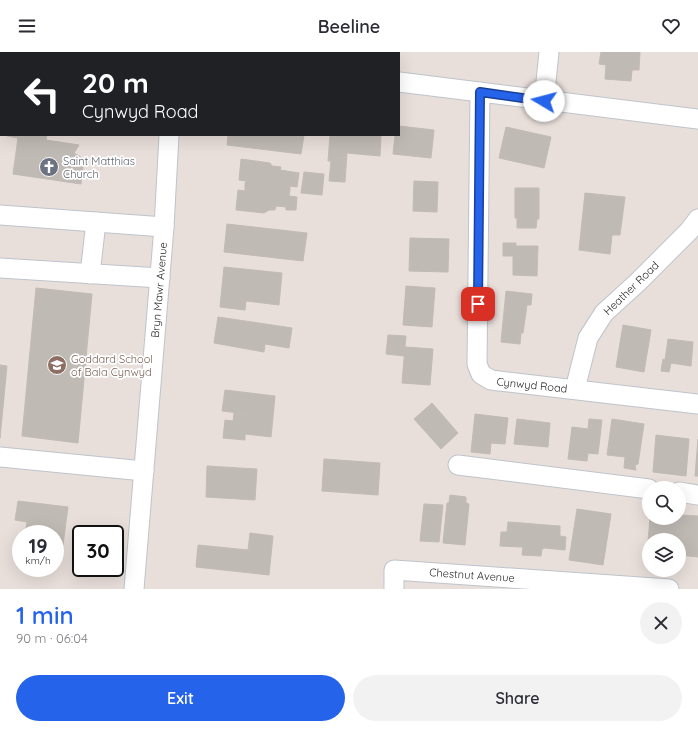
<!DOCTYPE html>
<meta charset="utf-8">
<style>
body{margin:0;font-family:Quicksand,sans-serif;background:#f2f2f3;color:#2b2b33;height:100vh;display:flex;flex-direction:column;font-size:15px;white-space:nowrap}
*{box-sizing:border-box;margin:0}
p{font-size:13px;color:#7c7c81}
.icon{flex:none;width:22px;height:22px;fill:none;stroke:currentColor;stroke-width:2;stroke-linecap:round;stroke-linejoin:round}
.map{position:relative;height:537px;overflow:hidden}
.side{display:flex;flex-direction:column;background:#fff;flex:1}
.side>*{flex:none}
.banner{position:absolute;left:0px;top:0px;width:400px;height:84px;box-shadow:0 4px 16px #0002;background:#202124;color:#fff;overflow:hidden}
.tools{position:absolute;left:642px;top:429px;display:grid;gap:8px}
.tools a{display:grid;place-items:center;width:44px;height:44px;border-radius:50%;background:#fff;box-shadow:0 4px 16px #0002;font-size:20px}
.speed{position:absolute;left:12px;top:473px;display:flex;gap:8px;font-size:20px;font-weight:700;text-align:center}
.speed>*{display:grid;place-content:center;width:52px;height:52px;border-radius:50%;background:#fff;box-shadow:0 4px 16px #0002;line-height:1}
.speed small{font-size:10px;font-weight:400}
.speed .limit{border:2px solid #111;border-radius:6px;background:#fff;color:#111}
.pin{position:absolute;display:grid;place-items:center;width:34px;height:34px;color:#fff;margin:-17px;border-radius:8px;box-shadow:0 2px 6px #0006}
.me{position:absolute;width:44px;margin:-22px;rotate:278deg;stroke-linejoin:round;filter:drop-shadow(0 0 3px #0008)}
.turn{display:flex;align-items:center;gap:14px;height:84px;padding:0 16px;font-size:18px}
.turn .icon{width:52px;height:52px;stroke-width:2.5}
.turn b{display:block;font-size:28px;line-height:34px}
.round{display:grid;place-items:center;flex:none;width:42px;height:42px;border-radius:21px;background:#f2f2f3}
.summary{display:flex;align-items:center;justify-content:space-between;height:68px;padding:0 16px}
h1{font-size:24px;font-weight:600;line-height:30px;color:#2563eb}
.primary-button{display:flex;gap:8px;margin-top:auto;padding:8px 16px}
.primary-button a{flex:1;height:46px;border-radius:24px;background:#2563eb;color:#fff;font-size:16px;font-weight:600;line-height:46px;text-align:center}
.primary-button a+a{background:#f2f2f3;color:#2b2b33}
header{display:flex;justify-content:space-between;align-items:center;height:52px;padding:0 16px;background:#fff;font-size:18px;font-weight:600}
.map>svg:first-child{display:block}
.building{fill:#c0bab5;stroke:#c2bab4}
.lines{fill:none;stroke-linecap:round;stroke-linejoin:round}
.minor-casing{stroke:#bec4cc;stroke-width:21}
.minor{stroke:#fff;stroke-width:19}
.route-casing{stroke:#184099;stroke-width:10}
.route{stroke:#2563eb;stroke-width:7}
.labels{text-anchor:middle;stroke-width:3.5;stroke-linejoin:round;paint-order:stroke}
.worship-label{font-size:11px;fill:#5b616d;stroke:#fff;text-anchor:start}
.street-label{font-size:11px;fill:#272727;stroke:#fff}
.education-label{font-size:11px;fill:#785e54;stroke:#fff;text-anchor:start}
</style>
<header><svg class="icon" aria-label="menu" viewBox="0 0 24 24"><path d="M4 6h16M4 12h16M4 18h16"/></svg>Beeline<svg class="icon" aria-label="heart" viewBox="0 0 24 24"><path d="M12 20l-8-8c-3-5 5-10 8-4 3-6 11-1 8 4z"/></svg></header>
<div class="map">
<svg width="698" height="537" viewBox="0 0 698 537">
<rect width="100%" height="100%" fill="#e8deda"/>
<!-- building -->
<g class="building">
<polygon points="601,0 640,0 639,18 632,18 631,29 605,27 606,13 599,12"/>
<polygon points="399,74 434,78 431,106 393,102 395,83 399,83"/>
<polygon points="506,75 551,85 544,116 499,106"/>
<polygon points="3,83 47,83 46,88 79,93 74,101 84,107 81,132 13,122 18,86"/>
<polygon points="228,83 304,83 301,102 227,93"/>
<polygon points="330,83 381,83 380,104 347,101 345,130 329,129 331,109 328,109"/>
<polygon points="241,107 270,111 272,114 281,115 280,118 299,121 297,135 290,134 290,137 245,132 246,129 239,128"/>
<polygon points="304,120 324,122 322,143 301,141"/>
<polygon points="414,129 438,130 437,160 413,159"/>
<polygon points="245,132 290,137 289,144 297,145 296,158 286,158 286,155 276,154 275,158 269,158 264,161 236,158 238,138 245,139"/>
<polygon points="515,136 539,136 539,167 537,167 536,176 517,176 517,166 515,166"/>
<polygon points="585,141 625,145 620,183 612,183 610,202 579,198"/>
<polygon points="227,172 307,181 303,209 224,200"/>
<polygon points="410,186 449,187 448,220 409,219"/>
<polygon points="503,191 516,191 516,194 538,194 537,224 513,223 513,204 503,204"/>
<polygon points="224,215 282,221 279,253 246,249 245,258 220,255"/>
<polygon points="406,234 435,236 432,275 403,273"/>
<polygon points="36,236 92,242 78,391 22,384"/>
<polygon points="506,239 532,242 531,253 527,253 523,281 521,281 520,292 501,290"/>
<polygon points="218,265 292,276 289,296 265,292 264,300 214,291"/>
<polygon points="623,273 651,278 644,320 616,315"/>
<polygon points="388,283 406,284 404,304 386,302"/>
<polygon points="668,287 693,290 691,314 671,311 669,320 661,319 663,307 665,308"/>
<polygon points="405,295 433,297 430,333 402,331"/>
<polygon points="0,313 7,314 0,386"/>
<polygon points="225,338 275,344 273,365 222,359"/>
<polygon points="432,351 458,381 441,397 414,367"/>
<polygon points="234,361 273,365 271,385 245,382 245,388 223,386 225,368 233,369"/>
<polygon points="475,362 508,366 505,392 491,391 490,402 471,400"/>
<polygon points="517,367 550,371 548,395 514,392"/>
<polygon points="589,367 602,368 598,402 588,401 587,409 568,407 572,375 588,377"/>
<polygon points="612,367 644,372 638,412 635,413 636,418 624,416 625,405 607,403"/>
<polygon points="656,383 689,387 686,424 653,420"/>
<polygon points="698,387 698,424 695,424"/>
<polygon points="324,407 380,411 378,443 322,439"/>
<polygon points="207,414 257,417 255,448 206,445"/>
<polygon points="450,443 466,445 466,451 469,452 465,493 443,491 447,451 449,451"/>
<polygon points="18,449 68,455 63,493 55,492 55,482 25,482 27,470 15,468"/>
<polygon points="424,452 443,453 439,490 420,489"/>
<polygon points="577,457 611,462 603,513 569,508"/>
<polygon points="679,463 698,464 698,505 679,503 679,488 649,488 649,501 647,501 650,466 679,466"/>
<polygon points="508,470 522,471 520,495 500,494 501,480 507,480"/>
<polygon points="522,471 546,473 545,496 542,497 541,504 522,503 523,495 520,495"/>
<polygon points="546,473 560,474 560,484 566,485 565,498 545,496"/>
<polygon points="250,481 273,484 269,523 196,515 198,493 248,498"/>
</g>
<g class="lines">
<!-- minor casing -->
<g class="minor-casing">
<g id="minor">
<polyline points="150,0 158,1"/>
<polyline points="174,1 174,0"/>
<polyline points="399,30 698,67"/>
<polyline points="480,40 477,312 481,322 491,328 698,352"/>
<polyline points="544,49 549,0"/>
<polyline points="0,163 164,175"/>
<polyline points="0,216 160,226"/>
<polyline points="90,222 96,170"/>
<polyline points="575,337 588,286 604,261 638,230 689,179 698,167"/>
<polyline points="0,405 144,419"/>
<polyline points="458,413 649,437"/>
<polyline points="679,440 698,443"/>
<polyline points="134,537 164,175 169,83"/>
<polyline points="394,537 394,518 669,537"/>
</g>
</g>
<!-- minor -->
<use href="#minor" class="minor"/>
</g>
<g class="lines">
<!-- route casing -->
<g class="route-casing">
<polyline id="route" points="478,252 480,40 544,49"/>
</g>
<!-- route -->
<use href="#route" class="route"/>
</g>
<!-- icons -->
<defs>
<g id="church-disc" transform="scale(1)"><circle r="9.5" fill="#6b7280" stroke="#fff"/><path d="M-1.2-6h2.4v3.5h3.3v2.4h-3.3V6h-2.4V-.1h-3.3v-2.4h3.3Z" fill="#fff"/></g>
<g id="school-disc" transform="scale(1)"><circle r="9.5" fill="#8d6e63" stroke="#fff"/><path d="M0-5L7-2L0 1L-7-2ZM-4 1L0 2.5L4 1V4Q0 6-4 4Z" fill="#fff"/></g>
</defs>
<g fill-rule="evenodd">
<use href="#church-disc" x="49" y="115"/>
<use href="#school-disc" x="57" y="313"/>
</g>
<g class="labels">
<!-- worship labels -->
<g class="worship-label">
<text x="63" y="113">Saint Matthias<tspan x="63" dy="13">Church</tspan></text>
</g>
<!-- street labels -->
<g class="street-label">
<text transform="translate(631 236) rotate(-44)" y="4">Heather Road</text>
<text transform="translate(159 238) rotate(-85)" y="4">Bryn Mawr Avenue</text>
<text transform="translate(532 333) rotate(6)" y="4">Cynwyd Road</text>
<text transform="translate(472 523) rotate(4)" y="4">Chestnut Avenue</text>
</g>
<!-- education labels -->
<g class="education-label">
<text x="71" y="311">Goddard School<tspan x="71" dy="13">of Bala Cynwyd</tspan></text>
</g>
</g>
</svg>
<div class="tools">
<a><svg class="icon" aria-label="search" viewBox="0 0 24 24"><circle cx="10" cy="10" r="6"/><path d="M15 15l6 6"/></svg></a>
<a><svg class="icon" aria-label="layers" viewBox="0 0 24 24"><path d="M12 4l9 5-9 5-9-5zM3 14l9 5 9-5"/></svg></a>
</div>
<div class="speed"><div>19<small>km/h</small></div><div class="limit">30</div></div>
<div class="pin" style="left:478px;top:252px;background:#d93025"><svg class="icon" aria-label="arrive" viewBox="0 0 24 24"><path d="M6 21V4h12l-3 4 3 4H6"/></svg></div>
<svg class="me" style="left:544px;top:49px" viewBox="-20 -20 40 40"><circle r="19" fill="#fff"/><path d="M0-13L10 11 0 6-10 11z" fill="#2563eb"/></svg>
<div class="banner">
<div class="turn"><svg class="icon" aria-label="left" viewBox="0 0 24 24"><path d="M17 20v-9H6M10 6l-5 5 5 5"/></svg><div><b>20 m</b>Cynwyd Road</div></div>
</div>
</div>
<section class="side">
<div class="summary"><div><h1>1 min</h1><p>90 m · 06:04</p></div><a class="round"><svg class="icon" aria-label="close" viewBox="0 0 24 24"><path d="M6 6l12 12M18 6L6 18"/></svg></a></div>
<div class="primary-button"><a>Exit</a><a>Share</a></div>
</section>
